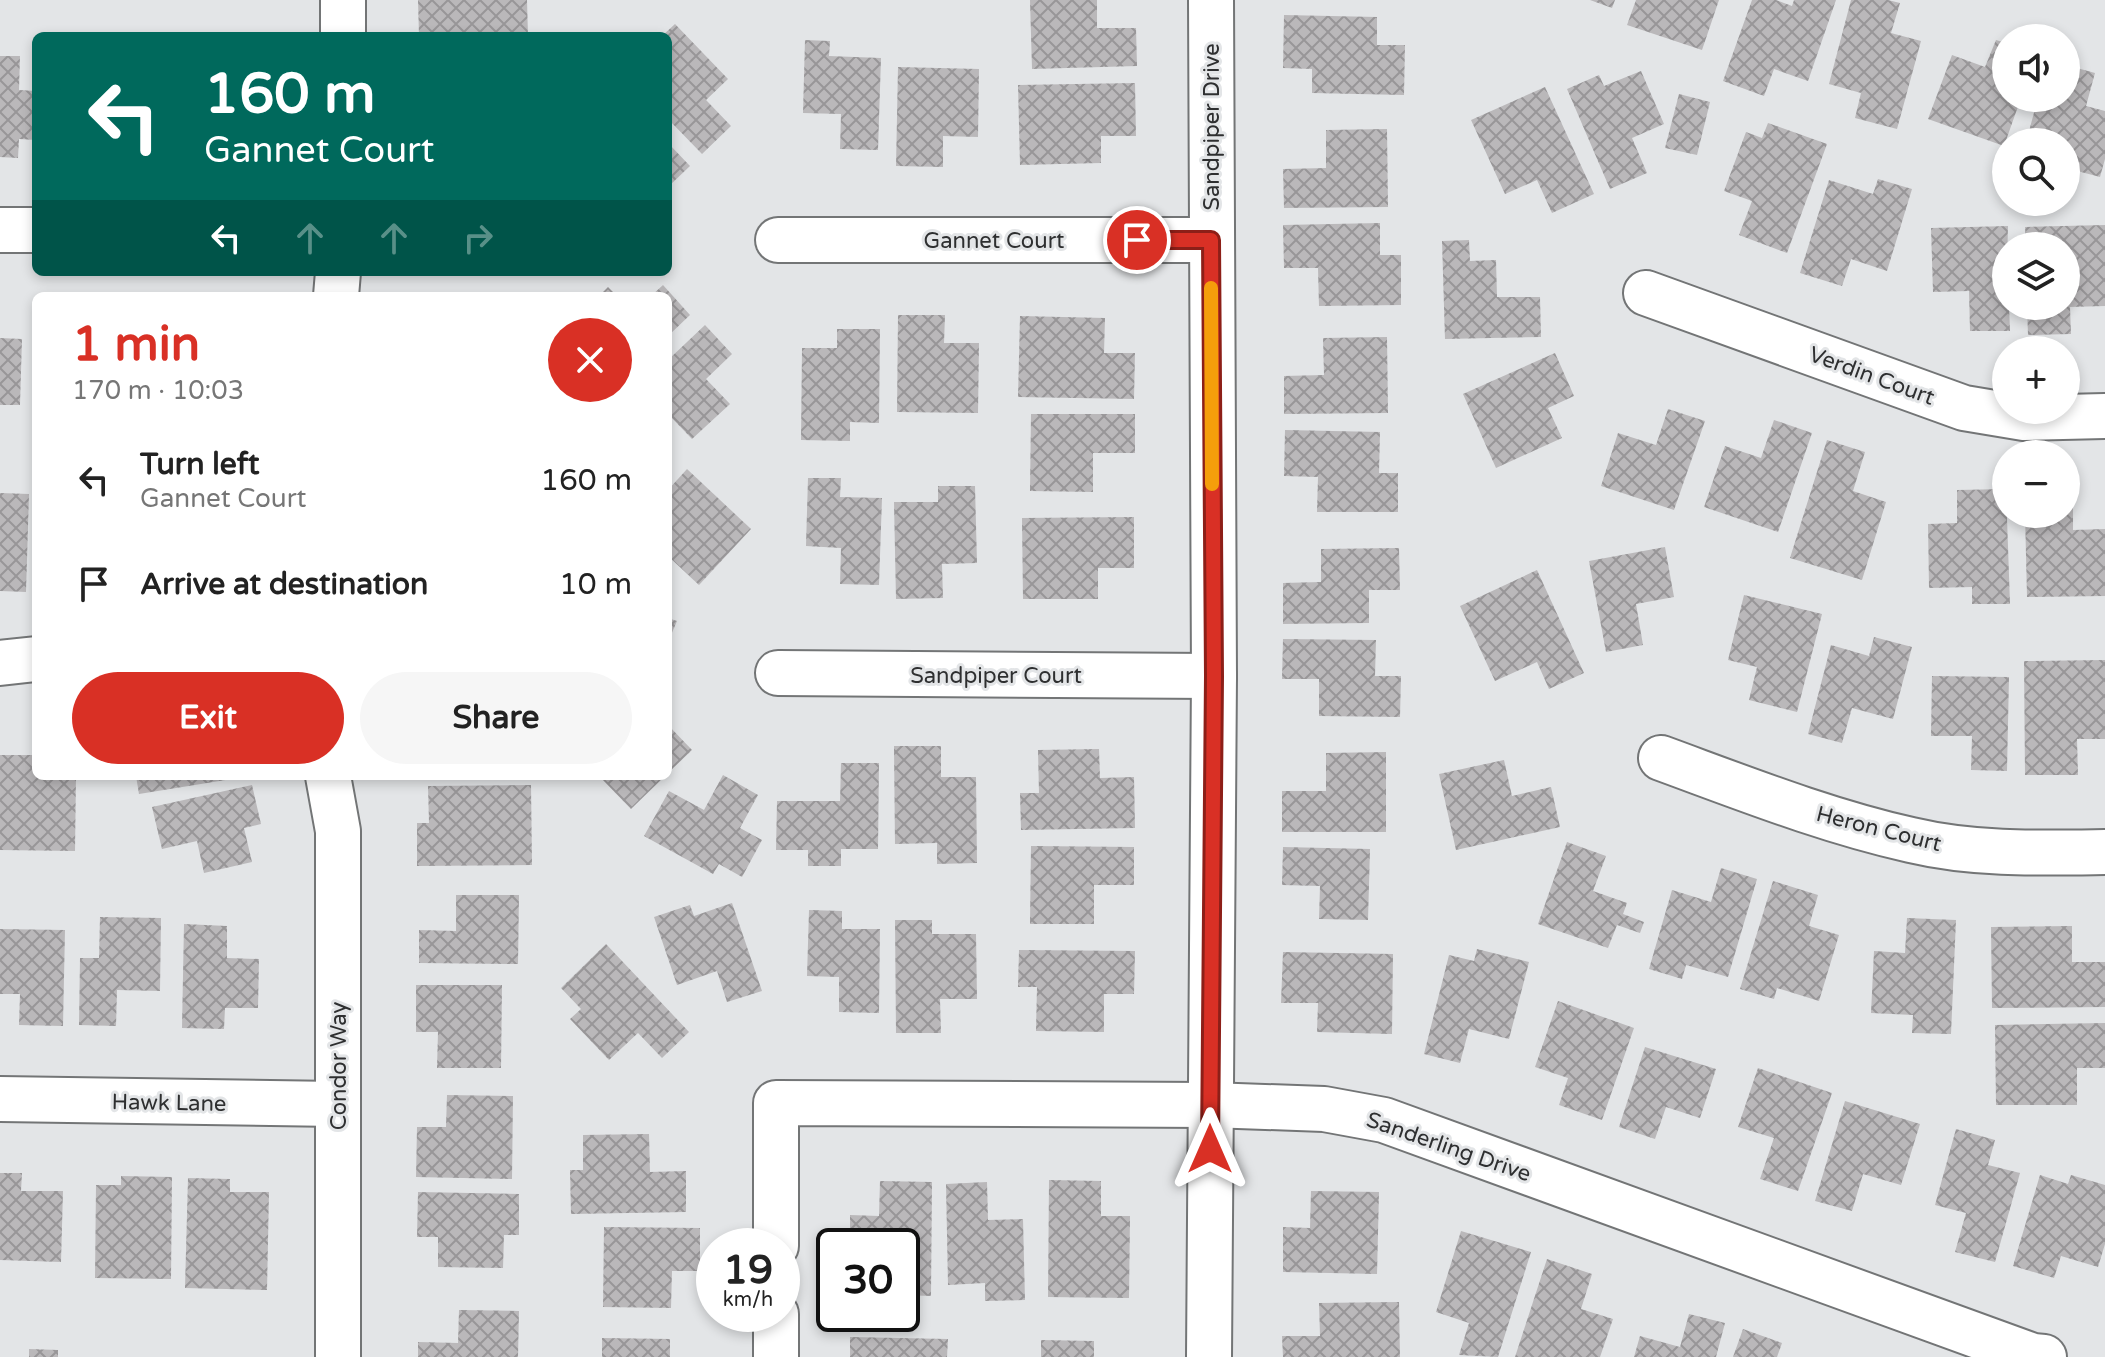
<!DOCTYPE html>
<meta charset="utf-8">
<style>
body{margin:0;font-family:"Varela Round",sans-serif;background:#f6f6f6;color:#222;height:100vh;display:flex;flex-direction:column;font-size:30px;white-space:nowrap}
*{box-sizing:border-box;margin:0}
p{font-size:26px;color:#767676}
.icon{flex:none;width:44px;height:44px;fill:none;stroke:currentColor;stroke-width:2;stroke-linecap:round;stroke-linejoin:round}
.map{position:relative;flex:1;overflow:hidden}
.side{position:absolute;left:32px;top:292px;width:640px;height:488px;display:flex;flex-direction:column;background:#fff;border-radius:12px;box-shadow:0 4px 12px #0003}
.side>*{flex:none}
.banner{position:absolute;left:32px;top:32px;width:640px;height:244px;border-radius:12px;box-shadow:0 4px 12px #0003;background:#00695c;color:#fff;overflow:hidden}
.controls{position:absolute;left:1992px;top:24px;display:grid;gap:16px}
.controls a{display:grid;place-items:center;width:88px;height:88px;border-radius:50%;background:#fff;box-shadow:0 4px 12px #0003;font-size:40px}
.speed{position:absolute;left:696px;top:1228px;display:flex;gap:16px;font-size:40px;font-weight:700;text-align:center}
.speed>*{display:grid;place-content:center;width:104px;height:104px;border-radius:50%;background:#fff;box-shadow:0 4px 12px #0003;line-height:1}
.speed small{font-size:20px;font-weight:400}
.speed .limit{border:4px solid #111;border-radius:12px;background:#fff;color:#111}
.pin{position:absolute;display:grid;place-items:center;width:68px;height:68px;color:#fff;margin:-34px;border:4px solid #fff;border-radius:50%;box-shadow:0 2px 8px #0007}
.me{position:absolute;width:88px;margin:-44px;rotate:0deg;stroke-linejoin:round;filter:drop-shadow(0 0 6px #0008)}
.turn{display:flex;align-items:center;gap:28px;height:168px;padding:0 40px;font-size:36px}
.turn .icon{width:104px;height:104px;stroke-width:2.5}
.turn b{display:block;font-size:56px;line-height:68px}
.lanes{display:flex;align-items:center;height:76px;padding:0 40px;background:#0003;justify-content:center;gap:40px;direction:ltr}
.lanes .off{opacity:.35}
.round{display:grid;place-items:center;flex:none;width:84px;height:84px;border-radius:42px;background:#f6f6f6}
.head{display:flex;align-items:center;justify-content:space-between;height:136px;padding:0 40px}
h1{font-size:48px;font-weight:700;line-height:60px;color:#d93025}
.primary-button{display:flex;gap:16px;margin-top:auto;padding:16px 40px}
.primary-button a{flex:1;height:92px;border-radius:48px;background:#d93025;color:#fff;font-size:32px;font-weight:700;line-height:92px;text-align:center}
.primary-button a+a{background:#f6f6f6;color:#222}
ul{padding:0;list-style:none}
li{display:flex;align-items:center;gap:24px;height:104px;padding:0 40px}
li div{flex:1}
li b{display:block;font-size:30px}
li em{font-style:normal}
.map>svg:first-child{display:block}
.building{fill:url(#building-cross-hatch)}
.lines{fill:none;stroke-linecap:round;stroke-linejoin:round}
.minor-casing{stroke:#737576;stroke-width:48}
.minor{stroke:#fff;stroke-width:44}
.route-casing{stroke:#8d1f18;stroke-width:20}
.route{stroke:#d93025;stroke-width:14}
.slow{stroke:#f59e0b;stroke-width:14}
.labels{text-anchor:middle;stroke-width:6;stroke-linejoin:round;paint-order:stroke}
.street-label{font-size:22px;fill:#2e2f30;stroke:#e3e5e7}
</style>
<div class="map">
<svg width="2105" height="1357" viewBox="0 0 2105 1357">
<defs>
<pattern id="building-cross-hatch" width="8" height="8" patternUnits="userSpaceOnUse" patternTransform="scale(2)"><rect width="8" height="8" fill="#bab8ba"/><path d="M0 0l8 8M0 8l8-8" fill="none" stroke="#989698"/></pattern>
</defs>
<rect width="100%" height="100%" fill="#e3e5e7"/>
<!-- building -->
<g class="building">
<polygon points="418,0 527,0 528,36 419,36"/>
<polygon points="1030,0 1097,0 1097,28 1136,28 1137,66 1032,69"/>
<polygon points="1590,0 1615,0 1612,8"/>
<polygon points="1636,0 1719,0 1702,50 1627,25"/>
<polygon points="1752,0 1776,0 1792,6 1794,0 1836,0 1808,81 1774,69 1764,96 1723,81"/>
<polygon points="1851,0 1888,0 1900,3 1891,33 1921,41 1897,129 1855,118 1861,93 1829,84"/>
<polygon points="1284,15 1377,17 1377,45 1405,45 1404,95 1312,93 1312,69 1283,68"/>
<polygon points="675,24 728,79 706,100 731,126 702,154 668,119 668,36 662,36"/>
<polygon points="805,40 830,41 829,56 881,58 878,150 840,149 841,114 803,113"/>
<polygon points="1996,40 2006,43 2006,98 2021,98 2004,146 1928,119 1952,55 1985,67"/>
<polygon points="0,56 20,56 19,90 36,91 36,140 19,139 18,158 0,157"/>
<polygon points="2066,65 2095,73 2086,106 2105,111 2105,159 2100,177 2066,168 2066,142 2026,142 2038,98 2066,98"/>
<polygon points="898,67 979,69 978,137 943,136 943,167 896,166"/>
<polygon points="1641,71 1664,124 1632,138 1647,173 1610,189 1567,89 1599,75 1604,86"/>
<polygon points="1135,83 1136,136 1101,136 1101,163 1020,165 1018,85"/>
<polygon points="1545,87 1594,194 1552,213 1537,180 1505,194 1471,120"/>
<polygon points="1679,94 1710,102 1697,155 1665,148"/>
<polygon points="1768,123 1827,144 1787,253 1739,235 1752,201 1724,191 1746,132 1762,138"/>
<polygon points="1387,129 1388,207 1284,208 1283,169 1326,168 1326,130"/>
<polygon points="668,143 690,166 668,187"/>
<polygon points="1878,179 1912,189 1887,271 1851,259 1842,286 1800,273 1829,180 1873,194"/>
<polygon points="1380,223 1380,255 1401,255 1401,305 1319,306 1318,268 1284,268 1283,225"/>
<polygon points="2105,225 2105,306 2070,307 2071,334 2028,335 2027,306 2066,306 2066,246 2026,246 2025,227"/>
<polygon points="2008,226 2006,306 2009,306 2010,331 1970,331 1969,291 1933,292 1931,228"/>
<polygon points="1469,240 1470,261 1496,260 1497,297 1540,297 1541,337 1445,339 1442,241"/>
<polygon points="663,285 690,315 668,336 668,296 651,296"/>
<polygon points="608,287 617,296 599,296"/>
<polygon points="898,315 945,315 944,343 979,343 978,413 897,412"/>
<polygon points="1020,316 1105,318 1104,353 1135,353 1134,399 1018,397"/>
<polygon points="705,325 732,354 706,379 730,404 692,439 668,414 668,360"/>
<polygon points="837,329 880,329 879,423 850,422 850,441 801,440 802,348 837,348"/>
<polygon points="1387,337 1388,413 1284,414 1284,376 1324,375 1323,338"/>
<polygon points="0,338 22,339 20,405 0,405"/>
<polygon points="1555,353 1574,396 1548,408 1562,438 1496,468 1463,394"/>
<polygon points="1668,409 1705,421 1674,510 1601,486 1618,433 1656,445"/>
<polygon points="1031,414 1135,414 1135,453 1093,453 1093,492 1030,491"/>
<polygon points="1774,420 1812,433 1778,532 1704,507 1725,446 1761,458"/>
<polygon points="1285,430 1380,432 1379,473 1398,473 1398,512 1317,512 1318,477 1284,476"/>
<polygon points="1827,440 1865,452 1853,491 1886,502 1862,580 1790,558"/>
<polygon points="687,469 751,529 699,585 668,556 668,490"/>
<polygon points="808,478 841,478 840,497 882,498 879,585 840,584 841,548 806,546"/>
<polygon points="938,486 975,486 977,563 942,564 943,598 896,599 894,502 938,502"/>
<polygon points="2006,489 2010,604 1972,604 1972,587 1929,588 1928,524 1957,523 1957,490"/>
<polygon points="0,493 29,494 26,592 0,591"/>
<polygon points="2066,494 2073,494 2073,530 2105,529 2105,596 2027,597 2025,514 2066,514"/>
<polygon points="1134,517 1134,568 1098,568 1098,599 1023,599 1022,518"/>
<polygon points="1665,547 1674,597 1636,604 1643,645 1606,652 1589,561"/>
<polygon points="1399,548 1400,590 1369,590 1369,623 1283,624 1283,583 1321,582 1321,549"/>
<polygon points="1537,570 1584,673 1549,689 1537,662 1495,681 1460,606"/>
<polygon points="1744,595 1822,614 1797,712 1749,700 1757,667 1728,660"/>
<polygon points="668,618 677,621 668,642"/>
<polygon points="1874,637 1912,647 1893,719 1852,708 1842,743 1808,734 1831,645 1869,656"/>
<polygon points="1283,639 1376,640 1375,676 1401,676 1400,717 1319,716 1319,679 1282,679"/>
<polygon points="2105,660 2105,739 2077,739 2078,775 2025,775 2024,661"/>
<polygon points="1932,676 2009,677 2007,771 1971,770 1972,736 1931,736"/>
<polygon points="668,725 692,750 668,773"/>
<polygon points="894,746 941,746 941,777 976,777 977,863 937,864 937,843 895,844"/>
<polygon points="1099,749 1100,778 1134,777 1135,828 1021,830 1020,793 1039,793 1038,750"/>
<polygon points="1386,752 1386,832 1282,832 1282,791 1326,791 1326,753"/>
<polygon points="0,755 36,755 36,776 76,776 75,851 0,850"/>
<polygon points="1504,760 1512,796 1551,787 1560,827 1456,850 1439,774"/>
<polygon points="841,763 879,763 878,849 841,849 841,866 808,866 808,850 776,850 777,801 840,801"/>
<polygon points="723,775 758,795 740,828 762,840 742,877 719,864 713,874 644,836 669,791 704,810"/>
<polygon points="136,776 238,776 238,778 139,794"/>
<polygon points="599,776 665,776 631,809"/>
<polygon points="252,785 261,824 244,828 252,862 204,873 197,841 162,849 152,807"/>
<polygon points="531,785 532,865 417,866 417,823 429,823 428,786"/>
<polygon points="1567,842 1606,856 1593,891 1627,903 1623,914 1644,922 1640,933 1617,925 1608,948 1538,924"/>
<polygon points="1031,846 1134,847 1134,885 1094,885 1094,924 1030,924"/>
<polygon points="1283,847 1370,849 1368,920 1319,919 1320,886 1282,885"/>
<polygon points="1721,868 1757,879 1728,977 1686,965 1682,979 1649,969 1672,890 1711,902"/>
<polygon points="1773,881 1818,895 1809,926 1839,935 1819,1001 1777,988 1774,999 1740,989"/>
<polygon points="456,895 519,895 518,964 419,963 419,930 456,931"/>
<polygon points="732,903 762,991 727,1002 717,971 677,985 654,917 690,905 694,916"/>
<polygon points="809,910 842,911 842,929 880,929 879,1013 839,1012 839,977 807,976"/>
<polygon points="100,917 161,918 160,991 117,990 116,1026 79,1025 80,958 99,958"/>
<polygon points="1907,918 1956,920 1951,1034 1912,1033 1913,1015 1871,1013 1874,951 1905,953"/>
<polygon points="895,920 932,920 932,934 976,934 977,999 940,999 941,1033 896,1033"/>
<polygon points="184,924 227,926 227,958 259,959 258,1008 225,1008 224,1029 182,1028"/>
<polygon points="2072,926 2072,962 2105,962 2105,1007 1992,1008 1991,927"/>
<polygon points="0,929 65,930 63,1026 19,1025 20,994 0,994"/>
<polygon points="606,944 689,1032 662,1058 638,1033 609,1060 570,1019 581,1009 561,988"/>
<polygon points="1477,949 1529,962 1509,1039 1469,1029 1460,1063 1424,1054 1449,955 1474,961"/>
<polygon points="1019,950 1135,951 1134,994 1104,994 1104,1032 1036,1031 1037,987 1018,987"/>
<polygon points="1283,952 1393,954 1392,1034 1317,1032 1318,1003 1281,1003"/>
<polygon points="416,985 502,985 501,1068 437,1068 438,1032 416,1032"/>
<polygon points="1558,1001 1634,1028 1602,1120 1559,1105 1568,1078 1535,1067"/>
<polygon points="2105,1023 2105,1068 2077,1068 2077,1105 1996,1105 1995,1025"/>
<polygon points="1645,1047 1716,1069 1700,1118 1666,1107 1655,1139 1619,1127"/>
<polygon points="1758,1068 1832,1093 1798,1191 1760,1179 1774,1138 1738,1127"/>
<polygon points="447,1095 513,1096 512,1179 416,1177 417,1127 446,1127"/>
<polygon points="1845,1101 1920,1124 1901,1185 1863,1174 1852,1211 1815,1201"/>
<polygon points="1956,1129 1995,1140 1988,1165 2020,1173 1995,1262 1955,1252 1966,1213 1935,1205"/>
<polygon points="649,1134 650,1172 686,1171 686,1212 571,1214 570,1170 583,1170 583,1135"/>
<polygon points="0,1173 22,1173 21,1191 63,1191 61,1262 0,1260"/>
<polygon points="2040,1175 2068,1184 2071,1175 2105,1185 2105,1244 2098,1267 2061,1256 2054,1278 2013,1266"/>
<polygon points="121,1176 172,1177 171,1279 95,1278 96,1185 121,1185"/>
<polygon points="188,1178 230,1179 230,1192 269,1192 267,1290 185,1288"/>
<polygon points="1049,1180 1101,1181 1101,1216 1130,1216 1129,1298 1048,1297"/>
<polygon points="880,1181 932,1182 931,1296 902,1295 902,1246 850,1246 850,1215 879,1216"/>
<polygon points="987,1182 988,1220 1023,1219 1025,1300 985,1301 985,1283 948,1285 946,1184"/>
<polygon points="1311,1191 1379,1192 1377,1274 1283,1272 1283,1227 1310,1228"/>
<polygon points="418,1192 519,1194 519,1235 504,1235 503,1268 438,1267 438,1237 417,1237"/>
<polygon points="604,1227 700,1228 700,1271 672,1271 671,1308 603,1307"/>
<polygon points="1461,1231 1531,1252 1498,1357 1459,1355 1469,1323 1436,1312"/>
<polygon points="1547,1259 1592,1274 1581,1309 1613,1319 1600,1357 1515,1357"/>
<polygon points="1399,1302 1400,1357 1283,1357 1282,1336 1320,1336 1319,1303"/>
<polygon points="459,1310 519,1311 518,1357 418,1357 418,1342 458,1343"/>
<polygon points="1689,1314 1725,1323 1716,1357 1634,1357 1640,1336 1680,1347"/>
<polygon points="1743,1329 1782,1343 1777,1357 1733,1357"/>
<polygon points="850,1337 948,1339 947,1357 850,1357"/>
<polygon points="602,1338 670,1339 670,1357 602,1357"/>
<polygon points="1041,1340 1094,1341 1094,1357 1041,1357"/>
<polygon points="29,1349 58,1350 58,1357 29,1357"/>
</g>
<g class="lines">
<!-- minor casing -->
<g class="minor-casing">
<g id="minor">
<polyline points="343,36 343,0"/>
<polyline points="0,230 36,230"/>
<polyline points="778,240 1211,240"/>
<polyline points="1646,293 1964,408 2024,418 2105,416"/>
<polyline points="336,296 338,272"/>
<polyline points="0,663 36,659"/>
<polyline points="778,673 1214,676"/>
<path d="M1661,758C1743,788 1826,821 1911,840C1974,855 2040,853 2105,852"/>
<polyline points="328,776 338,831 338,1357"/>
<polyline points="0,1099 337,1104"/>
<polyline points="776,1246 776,1103 1210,1105 1324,1109 1384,1120 2033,1356 2044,1357"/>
<polyline points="776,1314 776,1357"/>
<polyline points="1209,1357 1214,676 1211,0"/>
</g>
</g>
<!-- minor -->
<use href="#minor" class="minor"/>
</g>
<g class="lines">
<!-- route casing -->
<g class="route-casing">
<polyline id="route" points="1137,240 1211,240 1214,676 1210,1149"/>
</g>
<!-- route -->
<use href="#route" class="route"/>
<!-- slow -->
<polyline class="slow" points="1211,288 1212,484"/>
</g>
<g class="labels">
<!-- street labels -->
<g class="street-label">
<text transform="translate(1211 127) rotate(-90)" y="8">Sandpiper Drive</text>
<text x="994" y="248">Gannet Court</text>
<text transform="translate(1872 375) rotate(20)" y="8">Verdin Court</text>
<text x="996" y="683">Sandpiper Court</text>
<text transform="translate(1879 828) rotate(14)" y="8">Heron Court</text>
<text transform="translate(338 1066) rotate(-90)" y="8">Condor Way</text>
<text transform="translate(169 1102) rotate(1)" y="8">Hawk Lane</text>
<text transform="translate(1449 1146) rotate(19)" y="8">Sanderling Drive</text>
</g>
</g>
</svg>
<div class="controls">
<a><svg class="icon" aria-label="sound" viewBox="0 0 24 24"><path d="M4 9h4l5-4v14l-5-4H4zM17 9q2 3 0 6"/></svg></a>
<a><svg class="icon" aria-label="search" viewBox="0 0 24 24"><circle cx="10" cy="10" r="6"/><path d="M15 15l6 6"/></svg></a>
<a><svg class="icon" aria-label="layers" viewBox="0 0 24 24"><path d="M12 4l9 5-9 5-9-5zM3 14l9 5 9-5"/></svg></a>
<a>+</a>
<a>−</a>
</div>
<div class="speed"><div>19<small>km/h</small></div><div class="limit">30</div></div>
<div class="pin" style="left:1137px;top:240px;background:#d93025"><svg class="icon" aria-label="arrive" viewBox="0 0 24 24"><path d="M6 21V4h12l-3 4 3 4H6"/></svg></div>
<svg class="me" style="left:1210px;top:1149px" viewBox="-20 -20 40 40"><path d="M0-17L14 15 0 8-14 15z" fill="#d93025" stroke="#fff" stroke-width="4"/></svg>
<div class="banner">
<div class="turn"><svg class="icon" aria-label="left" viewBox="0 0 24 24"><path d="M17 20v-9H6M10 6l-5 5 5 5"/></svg><div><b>160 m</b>Gannet Court</div></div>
<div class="lanes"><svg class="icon" aria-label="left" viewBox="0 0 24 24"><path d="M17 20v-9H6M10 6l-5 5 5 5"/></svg><svg class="icon off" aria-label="ahead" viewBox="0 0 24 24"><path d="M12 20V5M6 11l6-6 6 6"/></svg><svg class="icon off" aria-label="ahead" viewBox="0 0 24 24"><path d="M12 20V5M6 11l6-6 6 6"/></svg><svg class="icon off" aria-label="right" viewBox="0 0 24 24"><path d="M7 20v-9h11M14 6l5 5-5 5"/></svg></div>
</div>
<section class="side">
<div class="head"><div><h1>1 min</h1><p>170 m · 10:03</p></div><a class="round" style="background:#d93025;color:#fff"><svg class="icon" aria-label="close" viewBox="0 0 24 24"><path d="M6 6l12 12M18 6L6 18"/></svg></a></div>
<ul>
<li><svg class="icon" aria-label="left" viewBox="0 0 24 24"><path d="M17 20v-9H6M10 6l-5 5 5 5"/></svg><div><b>Turn left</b><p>Gannet Court</p></div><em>160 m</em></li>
<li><svg class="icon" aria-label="arrive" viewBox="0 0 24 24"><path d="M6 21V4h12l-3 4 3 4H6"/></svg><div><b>Arrive at destination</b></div><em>10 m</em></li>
</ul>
<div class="primary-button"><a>Exit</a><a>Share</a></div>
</section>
</div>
